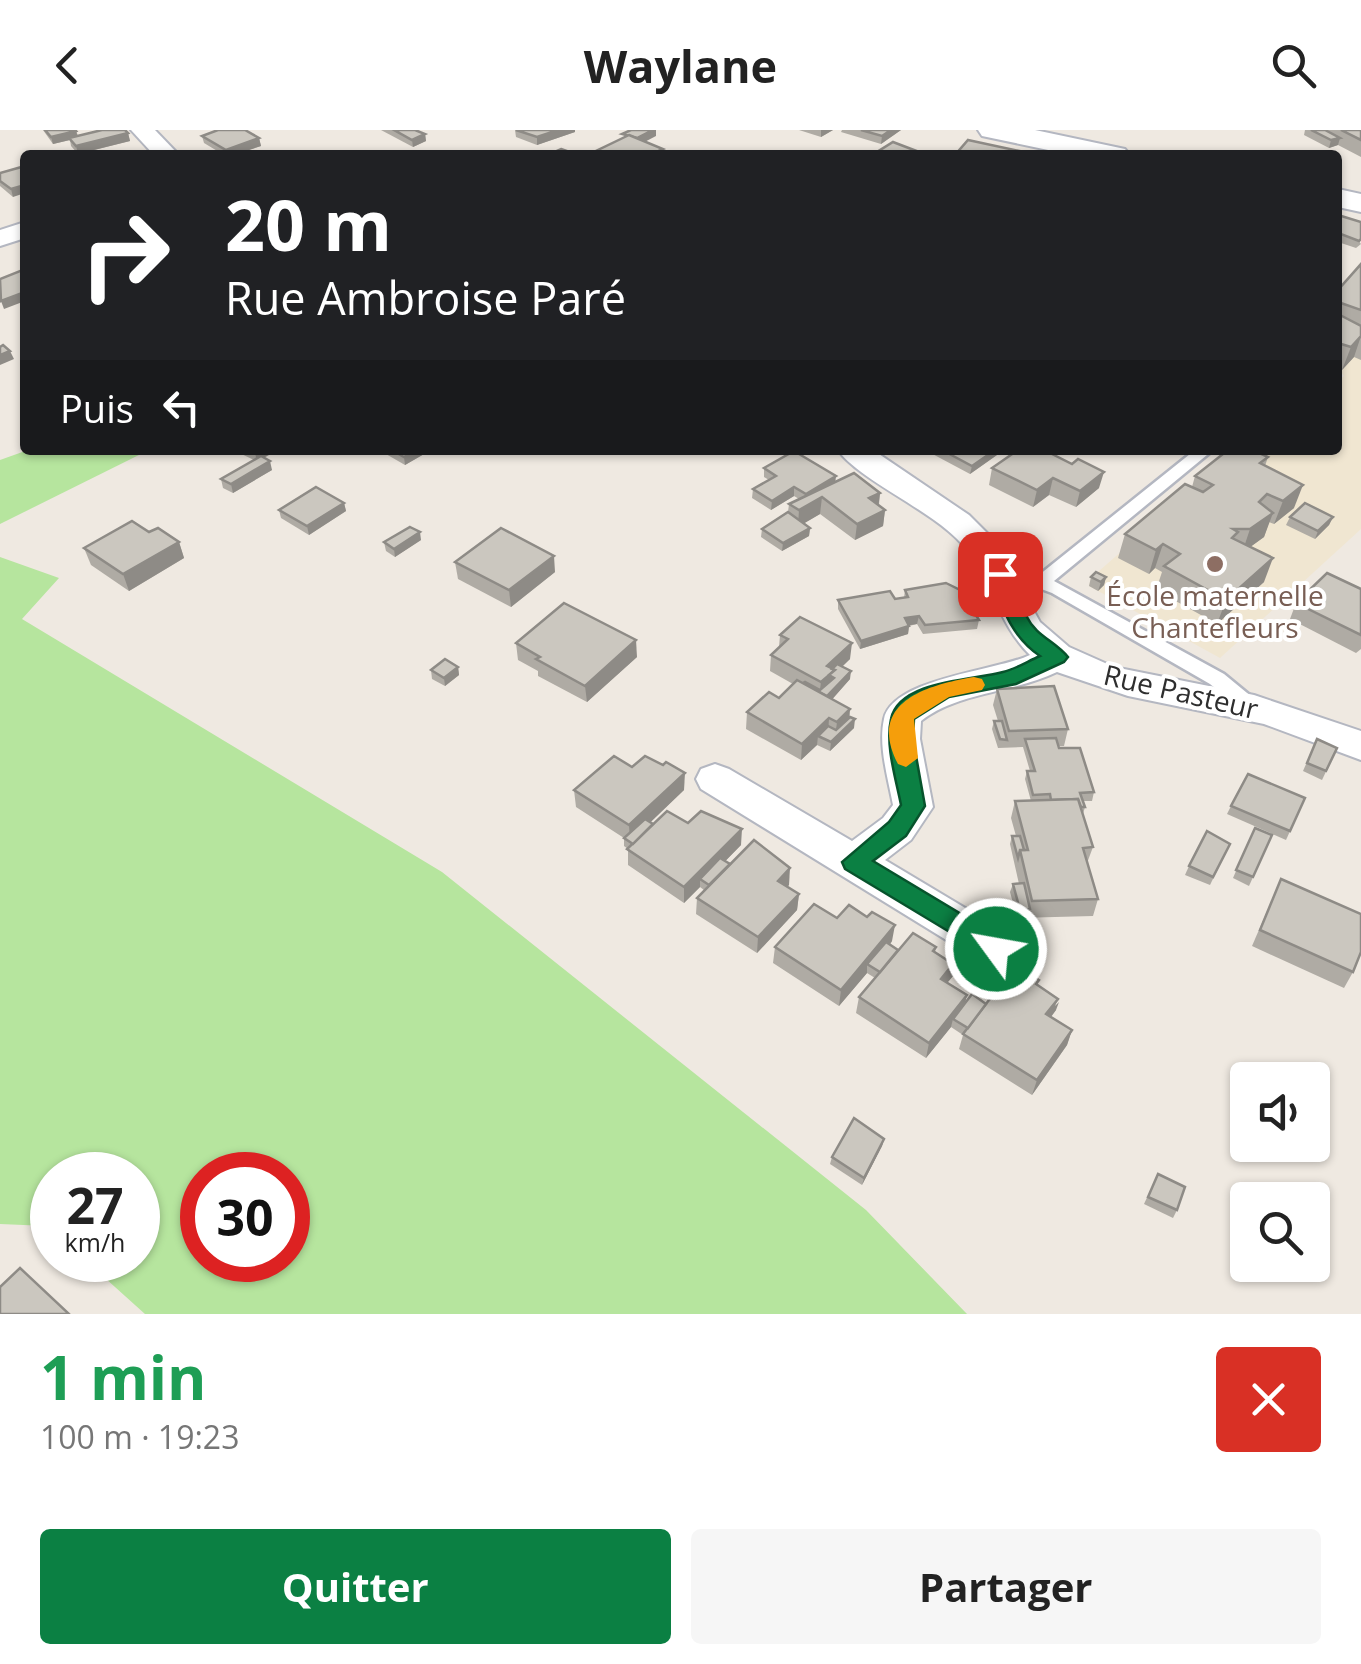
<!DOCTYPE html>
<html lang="fr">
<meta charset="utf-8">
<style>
body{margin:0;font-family:"Open Sans",sans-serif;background:#f6f6f6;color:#222;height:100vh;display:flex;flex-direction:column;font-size:38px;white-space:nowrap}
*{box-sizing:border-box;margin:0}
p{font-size:32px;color:#767676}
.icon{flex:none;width:55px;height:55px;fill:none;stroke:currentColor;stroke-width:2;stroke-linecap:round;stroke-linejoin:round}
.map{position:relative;height:1184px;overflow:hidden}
.side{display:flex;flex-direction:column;background:#fff;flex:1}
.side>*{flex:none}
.banner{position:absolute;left:20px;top:20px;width:1322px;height:305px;border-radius:10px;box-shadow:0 2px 8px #0004;background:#202124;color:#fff;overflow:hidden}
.fabs{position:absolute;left:1230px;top:932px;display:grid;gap:20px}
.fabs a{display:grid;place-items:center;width:100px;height:100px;border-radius:10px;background:#fff;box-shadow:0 2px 8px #0004;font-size:50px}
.speed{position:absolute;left:30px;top:1022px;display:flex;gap:20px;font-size:50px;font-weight:700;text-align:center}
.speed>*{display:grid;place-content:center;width:130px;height:130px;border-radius:50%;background:#fff;box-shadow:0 2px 8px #0004;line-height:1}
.speed small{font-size:25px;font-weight:400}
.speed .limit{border:15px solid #d22;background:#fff;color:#111}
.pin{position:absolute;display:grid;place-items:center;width:85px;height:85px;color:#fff;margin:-42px;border-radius:20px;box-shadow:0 5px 15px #0006}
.me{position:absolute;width:110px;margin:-55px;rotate:302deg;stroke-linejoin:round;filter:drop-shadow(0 0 8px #0008)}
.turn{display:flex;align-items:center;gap:35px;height:210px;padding:0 40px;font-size:45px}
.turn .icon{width:130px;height:130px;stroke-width:2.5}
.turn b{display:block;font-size:70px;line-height:85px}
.then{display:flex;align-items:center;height:95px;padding:0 40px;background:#0003;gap:20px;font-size:38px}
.round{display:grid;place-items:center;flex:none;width:105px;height:105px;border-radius:10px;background:#f6f6f6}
.summary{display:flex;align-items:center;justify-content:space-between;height:170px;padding:0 40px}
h1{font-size:60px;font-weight:700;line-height:75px;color:#1e9e55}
.button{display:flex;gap:20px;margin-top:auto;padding:20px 40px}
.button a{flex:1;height:115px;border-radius:10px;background:#0b8043;color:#fff;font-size:40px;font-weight:700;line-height:115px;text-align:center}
.button a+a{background:#f6f6f6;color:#222}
header{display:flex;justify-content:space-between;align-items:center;height:130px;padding:0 40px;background:#fff;font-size:45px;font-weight:700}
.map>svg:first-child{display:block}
.education{fill:#f0e6d1}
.green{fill:#b6e59e;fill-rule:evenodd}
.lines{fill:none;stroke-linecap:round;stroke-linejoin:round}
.service-casing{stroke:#b4b7c1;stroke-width:5}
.minor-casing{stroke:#b4b7c1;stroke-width:4}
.tertiary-casing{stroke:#b4b7c1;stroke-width:4}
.service{fill:#fff;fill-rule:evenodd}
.minor{fill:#fff;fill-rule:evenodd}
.tertiary{fill:#fff;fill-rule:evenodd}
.wall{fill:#afaba4}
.shaded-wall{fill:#8e8b86}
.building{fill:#cbc7bf;stroke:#8e8b86;stroke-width:2.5}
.route{fill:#0b8043;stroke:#07532c;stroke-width:2.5}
.slow{fill:#f59e0b}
.education-dot{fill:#8d6e63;stroke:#fff;stroke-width:4}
.labels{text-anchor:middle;stroke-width:8;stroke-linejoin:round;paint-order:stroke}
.education-label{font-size:28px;fill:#785e54;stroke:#fff}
.street-label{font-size:28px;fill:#2e2e2e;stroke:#fff}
</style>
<header><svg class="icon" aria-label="back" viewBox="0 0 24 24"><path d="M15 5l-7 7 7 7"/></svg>Waylane<svg class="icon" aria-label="search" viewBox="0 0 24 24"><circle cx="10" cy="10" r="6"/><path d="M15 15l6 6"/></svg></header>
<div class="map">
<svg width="1361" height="1184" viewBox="0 0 1361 1184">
<rect width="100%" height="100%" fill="#efe9e1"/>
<!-- education -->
<polygon class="education" points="1361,147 1361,399 1220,528 1089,456 1091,448 1123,420 1251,320 1338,320 1338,251 1344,246 1338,238"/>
<!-- green -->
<g class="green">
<polygon points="28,320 149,320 0,394 0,330"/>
<path d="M0,427L59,448L22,489L442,742L866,1080L967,1184H145L85,1130H138V1045H52V1101L47,1096L0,1094ZM202,1045H288V1130H202Z"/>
</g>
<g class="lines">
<!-- service casing -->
<g class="service-casing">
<polygon id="service" points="1195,320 1213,320 1054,451 1224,544 1258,572 1261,577 1251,584 1244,582 1210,554 1052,463 1025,453 994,448 991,444 1000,438 1039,445"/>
</g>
<!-- minor casing -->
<g class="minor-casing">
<g id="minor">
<polygon points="131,0 155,0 179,25 154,25"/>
<polygon points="25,92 25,108 0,116 0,100"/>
<path d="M838,320H873L969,385L995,411L1040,492L1069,517L1114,537L1254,565L1361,601V630L1264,594L1128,566L1057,542C1014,563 957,562 921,591L920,609L933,677L911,710L885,730L1012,806L1019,819L1012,832L997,837L982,832L701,659L696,649L701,639L715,634L729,639L852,711L883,688L893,675C888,648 878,616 884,589C893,548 996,541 1030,525C997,493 991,446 961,413C930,379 859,350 838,320Z"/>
</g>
</g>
<!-- tertiary casing -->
<g class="tertiary-casing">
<g id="tertiary">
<polygon points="978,0 1035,0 1125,19 1130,25 1072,25 982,6"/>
<polygon points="1338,59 1361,64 1361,82 1338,77"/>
</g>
</g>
<!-- service -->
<use href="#service" class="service"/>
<!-- minor -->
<use href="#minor" class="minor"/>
<!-- tertiary -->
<use href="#tertiary" class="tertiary"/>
</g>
<!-- wall -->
<g class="wall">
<polygon points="43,0 76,0 78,6 128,3 130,11 78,24 71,16 70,10 53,14"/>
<polygon points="381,0 415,0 425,4 426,11 413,17"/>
<polygon points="515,0 575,2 537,15 516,7"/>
<polygon points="799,0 833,0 821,7"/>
<polygon points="842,0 901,0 881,14 841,2"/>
<polygon points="1305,0 1361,0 1361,27 1338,15 1329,18 1304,5"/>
<polygon points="202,6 259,8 261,16 239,23 242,25 224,25 204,13"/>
<polygon points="25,36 13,67 0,56 0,43"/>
<polygon points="1338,85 1361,114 1356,118 1338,112"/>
<polygon points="1361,134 1361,230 1354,227 1342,240 1338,238 1338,160"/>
<polygon points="233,320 276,320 276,321 264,328 272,340 233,363 223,358 221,349 254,330"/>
<polygon points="379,320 431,320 405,335"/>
<polygon points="925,320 1004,320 970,344"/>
<polygon points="1018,320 1099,358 1076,377 1049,365 1033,377 989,355 992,338"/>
<polygon points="1268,327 1265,336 1294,378 1274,394 1269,392 1264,407 1250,417 1264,452 1217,494 1156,460 1162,442 1155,438 1149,444 1118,428 1125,404 1192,357 1195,346"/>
<polygon points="764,338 836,351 880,363 879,375 885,380 883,396 855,410 820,384 804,393 810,398 809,406 782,421 761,407 762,399 788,382 789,374 799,369 794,366 771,380 752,368 753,359 769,350 764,347"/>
<polygon points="344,373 346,381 309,405 281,388 279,380"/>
<polygon points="1290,387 1333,387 1329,395 1315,409 1286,395"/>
<polygon points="149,402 179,412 184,428 129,461 91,435 84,418"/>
<polygon points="421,410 395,427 386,421 384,412"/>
<polygon points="455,432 555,442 511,477 458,449"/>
<polygon points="1091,447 1106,447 1104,455 1098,461 1089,456"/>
<polygon points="1361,459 1361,519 1356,523 1290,489 1296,473"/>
<polygon points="905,460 979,490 977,499 923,504 917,494 909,496 908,504 860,519 838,479 838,470 895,469 904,468"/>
<polygon points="780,505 850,529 842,537 850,549 832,569 850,587 854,598 830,621 817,615 801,630 746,599 747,582 779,568 793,554 770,541 771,525 779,517"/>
<polygon points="516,513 637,527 587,572 538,546 538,541 518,530"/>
<polygon points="458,537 459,545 445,556 432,549 431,540"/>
<polygon points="997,559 1068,599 1064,616 1058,616 1059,618 1094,662 1092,671 1083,671 1085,677 1083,684 1093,717 1087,733 1098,769 1093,786 1017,788 1010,762 1013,754 1019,754 1010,714 1012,706 1016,706 1011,688 1015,671 1031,671 1025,649 1027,641 1030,641 1023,617 998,618 992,599 994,591 998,591 993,575"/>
<polygon points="1317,609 1337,618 1322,650 1303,641"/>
<polygon points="632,637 684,660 650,692 653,694 688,693 741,715 725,731 789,755 787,757 799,764 797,780 757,823 696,784 697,768 704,760 700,757 684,773 628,735 628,719 624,716 624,708 576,677 574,660"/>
<polygon points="1305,668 1286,710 1227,684 1231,676"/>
<polygon points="1255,698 1272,705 1249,756 1233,748"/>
<polygon points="1230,714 1210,755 1185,745 1189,736"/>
<polygon points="1281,749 1353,842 1344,858 1252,816"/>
<polygon points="837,788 892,811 890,815 898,820 936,817 935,823 955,838 953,846 947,853 967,865 965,873 986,874 1037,856 1056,880 1051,887 1072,900 1067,915 1032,965 959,919 963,905 951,897 926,928 856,883 859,867 875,848 867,843 839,876 773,833 775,817"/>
<polygon points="884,1009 882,1016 862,1055 830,1034 832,1027"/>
<polygon points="1158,1044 1177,1080 1173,1088 1144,1074"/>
</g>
<!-- shaded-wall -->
<g class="shaded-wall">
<polygon points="558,0 575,0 575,2 537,15 537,7"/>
<polygon points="653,0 656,0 656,6 635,17 634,9"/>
<polygon points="821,0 833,0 821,7"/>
<polygon points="891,0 901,0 881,14 882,6"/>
<polygon points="76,1 78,8 53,14 51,7"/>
<polygon points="128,3 130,11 78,24 76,16"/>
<polygon points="425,4 426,11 413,17 412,10"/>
<polygon points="259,8 261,16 234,25 227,25 226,20"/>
<polygon points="1340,8 1338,15 1329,18 1331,10"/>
<polygon points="25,55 25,63 13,67 11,59"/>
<polygon points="25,162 25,171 4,179 1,171"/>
<polygon points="1361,206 1354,227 1342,240 1351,217"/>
<polygon points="10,221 14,229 0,235 0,225"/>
<polygon points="261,320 276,320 276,321 257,331 255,323"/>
<polygon points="415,320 431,320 405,335 404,327"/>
<polygon points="995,320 1004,320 970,344 972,336"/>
<polygon points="270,331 272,340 233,363 231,354"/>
<polygon points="1104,342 1099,358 1076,377 1080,361"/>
<polygon points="836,346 835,355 806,364"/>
<polygon points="1053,348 1049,365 1033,377 1037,360"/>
<polygon points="1303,355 1294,378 1274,394 1283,371"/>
<polygon points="794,357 794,366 771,380 772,371"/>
<polygon points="880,363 878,379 869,368"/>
<polygon points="822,367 820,384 798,397 799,380"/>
<polygon points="344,373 346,381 309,405 307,396"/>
<polygon points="885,380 883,396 855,410 857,394"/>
<polygon points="1273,383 1264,407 1242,423 1250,399"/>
<polygon points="1333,387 1329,395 1315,409 1318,401"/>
<polygon points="810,398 809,406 782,421 783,413"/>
<polygon points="420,402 421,410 395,427 394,419"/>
<polygon points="179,412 184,428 129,461 123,444"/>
<polygon points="1163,414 1155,438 1149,444 1156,420"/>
<polygon points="554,426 555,442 511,477 509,460"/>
<polygon points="1273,428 1264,452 1217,494 1226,470"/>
<polygon points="1106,447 1104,455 1098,461 1101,452"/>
<polygon points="919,486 917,494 904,496 905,488"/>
<polygon points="909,496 908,504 860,519 861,511"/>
<polygon points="636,510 637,527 587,572 585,556"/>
<polygon points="852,513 850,529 834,544 833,557 819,568 821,552 827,536"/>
<polygon points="458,537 459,545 445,556 444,548"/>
<polygon points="851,541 850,549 822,581 822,572"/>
<polygon points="850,579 849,595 855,589 854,598 830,621 831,612 835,608 837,592"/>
<polygon points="829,588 828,605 818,606 817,615 801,630 802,614"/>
<polygon points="685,643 684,660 630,712 629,695"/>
<polygon points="742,699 741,715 705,752 700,749 700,757 684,773 684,757"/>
<polygon points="790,738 789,755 776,768 778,751"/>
<polygon points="799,764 797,780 757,823 758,807"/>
<polygon points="895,795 892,811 871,837 867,834 867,843 839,876 841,860"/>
<polygon points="953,834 952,842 955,838 953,846 937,865 941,849"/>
<polygon points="967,865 963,881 953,889 951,897 926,928 929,913"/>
<polygon points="1058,869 1055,876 1059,872 1056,880 1041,900 1046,884"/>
<polygon points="1072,900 1067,915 1032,965 1037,950"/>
<polygon points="884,1009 882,1016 862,1055 864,1048"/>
</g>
<!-- building -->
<g class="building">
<polygon points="45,0 75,0 76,1 51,7"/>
<polygon points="102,0 125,0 128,3 76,16 69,8"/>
<polygon points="218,0 245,0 259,8 226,20 202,6"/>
<polygon points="394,0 415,0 425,4 412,10"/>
<polygon points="516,0 558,0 537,7"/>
<polygon points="631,0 653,0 637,8 622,4"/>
<polygon points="861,0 891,0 882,6"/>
<polygon points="1311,0 1325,0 1340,8 1331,10"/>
<polygon points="1341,0 1361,0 1361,10"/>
<polygon points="629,5 663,19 650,25 605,25 596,21"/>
<polygon points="968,10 1029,23 1028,25 955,25"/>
<polygon points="893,12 927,25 886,25 877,22"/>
<polygon points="561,19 578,25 548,25"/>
<polygon points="25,36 25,55 11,59 0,51 0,43"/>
<polygon points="1338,85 1361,92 1361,109 1359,111 1338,103"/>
<polygon points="1361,134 1361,180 1338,172 1338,160"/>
<polygon points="25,139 25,162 1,171 0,149"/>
<polygon points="1338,184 1361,196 1361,206 1351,217 1338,213"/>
<polygon points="3,215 10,221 0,225 0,217"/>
<polygon points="392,320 415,320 404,327"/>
<polygon points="942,320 995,320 972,336"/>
<polygon points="1018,320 1044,320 1072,334 1078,329 1104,342 1080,361 1053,348 1037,360 992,338"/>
<polygon points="1228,320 1253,320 1268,327 1260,333 1303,355 1283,371 1267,364 1259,372 1273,383 1250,399 1233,399 1238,402 1232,408 1273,428 1226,470 1164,436 1180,424 1163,414 1156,420 1125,404 1185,354 1203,362 1213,355 1195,346"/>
<polygon points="794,321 836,346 806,364 794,357 772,371 753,359 776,346 764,338"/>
<polygon points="261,326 270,331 231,354 221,349"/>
<polygon points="854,343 880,363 869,368 885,380 857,394 822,367 799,380 789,374"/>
<polygon points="316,357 344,373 307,396 279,380"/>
<polygon points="1305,373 1333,387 1318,401 1290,387"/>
<polygon points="788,382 810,398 783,413 762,399"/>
<polygon points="132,391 149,402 158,398 179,412 123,444 84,418"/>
<polygon points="410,397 420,402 394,419 384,412"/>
<polygon points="501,398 554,426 509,460 455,432"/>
<polygon points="1096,442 1106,447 1101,452 1091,447"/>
<polygon points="1327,443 1361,459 1361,505 1296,473"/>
<polygon points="946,453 960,460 979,490 925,495 919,486 905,488 909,496 861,511 838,470 890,461 895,469 908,467 905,460"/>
<polygon points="564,473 636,510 585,556 536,529 540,527 516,513"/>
<polygon points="800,487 852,513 827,536 835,540 821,552 771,525 788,509 780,505"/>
<polygon points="445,529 458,537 444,548 431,540"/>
<polygon points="837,534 851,541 827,566 803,553 805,552 820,560 834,548 829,545 835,540 832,539"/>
<polygon points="797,550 850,579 837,592 829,588 802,614 747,582 769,562 779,568"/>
<polygon points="1054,556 1068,599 1009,601 997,559"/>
<polygon points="850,587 855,589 831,612 818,606 828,596 836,600"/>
<polygon points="994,591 1002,591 1007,610 1000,609"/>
<polygon points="1056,608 1059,618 1080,618 1094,662 1080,663 1085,677 1081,677 1078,669 1051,670 1050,664 1033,665 1027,641 1035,641 1025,609"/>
<polygon points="1317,609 1337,618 1326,641 1307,633"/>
<polygon points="614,626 632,637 645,626 663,635 666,632 685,643 629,695 574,660"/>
<polygon points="1248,644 1305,668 1290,701 1231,676"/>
<polygon points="1078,669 1093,717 1083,718 1098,769 1032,771 1020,720 1028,720 1015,671"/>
<polygon points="667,681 688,693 701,681 742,699 684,757 627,719"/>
<polygon points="645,689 653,694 633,714 624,708"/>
<polygon points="1255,698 1272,705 1253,747 1236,740"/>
<polygon points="1207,701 1230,714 1213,747 1189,736"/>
<polygon points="1012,706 1020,706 1024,720 1020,720 1018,728"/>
<polygon points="754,710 790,738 778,751 799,764 758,807 697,768"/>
<polygon points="720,728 730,734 709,755 700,749"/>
<polygon points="1281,749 1361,784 1361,822 1353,842 1260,800"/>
<polygon points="1024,753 1030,779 1020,780 1013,754"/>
<polygon points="814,774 837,788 849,775 867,787 872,782 895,795 841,860 775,817"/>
<polygon points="913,803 936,817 933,821 953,834 941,849 967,865 929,913 859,867"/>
<polygon points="886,812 898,820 880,842 867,834"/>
<polygon points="1015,836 1039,850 1036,854 1058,869 1046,884 1072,900 1037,950 963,904"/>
<polygon points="972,864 986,874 968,898 953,889"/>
<polygon points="854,988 884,1009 864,1048 832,1027"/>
<polygon points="1158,1044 1185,1057 1177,1080 1148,1067"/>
<polygon points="20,1138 69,1184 0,1184 0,1157"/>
</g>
<!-- route -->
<path class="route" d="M1000,438C1017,443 1019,471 1027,487C1036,506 1055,511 1068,527L1064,532L1016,554L949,567L914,589L913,609L925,676L906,706L873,731L1006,811L1010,819L1006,827L996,830L845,739L842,732L889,692L901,675C896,649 885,615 891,589C899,550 974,550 1003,542C1016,539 1028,531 1040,526C1010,506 1002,476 990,444Z"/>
<!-- slow -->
<path class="slow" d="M974,547L982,549L985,555L982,560L949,567L914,589L918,628L906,637L898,634C866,573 926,555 974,547Z"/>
<!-- markers -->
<circle class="education-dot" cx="1215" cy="434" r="10"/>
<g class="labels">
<!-- education labels -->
<g class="education-label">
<text x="1215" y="476">École maternelle<tspan x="1215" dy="32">Chantefleurs</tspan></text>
</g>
<!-- street labels -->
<g class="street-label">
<text transform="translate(1181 562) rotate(13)" y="10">Rue Pasteur</text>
</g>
</g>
</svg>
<div class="fabs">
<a><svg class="icon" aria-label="sound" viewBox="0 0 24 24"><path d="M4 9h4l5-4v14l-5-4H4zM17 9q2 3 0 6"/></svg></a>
<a><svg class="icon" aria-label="search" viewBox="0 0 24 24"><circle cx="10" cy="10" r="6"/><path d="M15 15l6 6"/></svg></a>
</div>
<div class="speed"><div>27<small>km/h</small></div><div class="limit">30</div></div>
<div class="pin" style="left:1000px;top:444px;background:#d93025"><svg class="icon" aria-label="arrive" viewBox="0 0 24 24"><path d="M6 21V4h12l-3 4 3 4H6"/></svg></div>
<svg class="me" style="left:996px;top:819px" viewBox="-20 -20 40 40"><circle r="17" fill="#0b8043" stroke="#fff" stroke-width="3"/><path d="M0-11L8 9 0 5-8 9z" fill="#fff"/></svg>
<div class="banner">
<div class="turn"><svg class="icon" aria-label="right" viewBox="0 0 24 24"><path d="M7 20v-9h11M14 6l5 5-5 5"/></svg><div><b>20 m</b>Rue Ambroise Paré</div></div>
<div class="then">Puis<svg class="icon" aria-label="left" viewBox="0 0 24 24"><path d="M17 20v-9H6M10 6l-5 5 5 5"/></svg></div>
</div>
</div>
<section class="side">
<div class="summary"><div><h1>1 min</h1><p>100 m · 19:23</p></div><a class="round" style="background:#d93025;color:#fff"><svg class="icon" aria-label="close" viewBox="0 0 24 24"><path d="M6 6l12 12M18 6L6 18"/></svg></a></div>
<div class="button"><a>Quitter</a><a>Partager</a></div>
</section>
